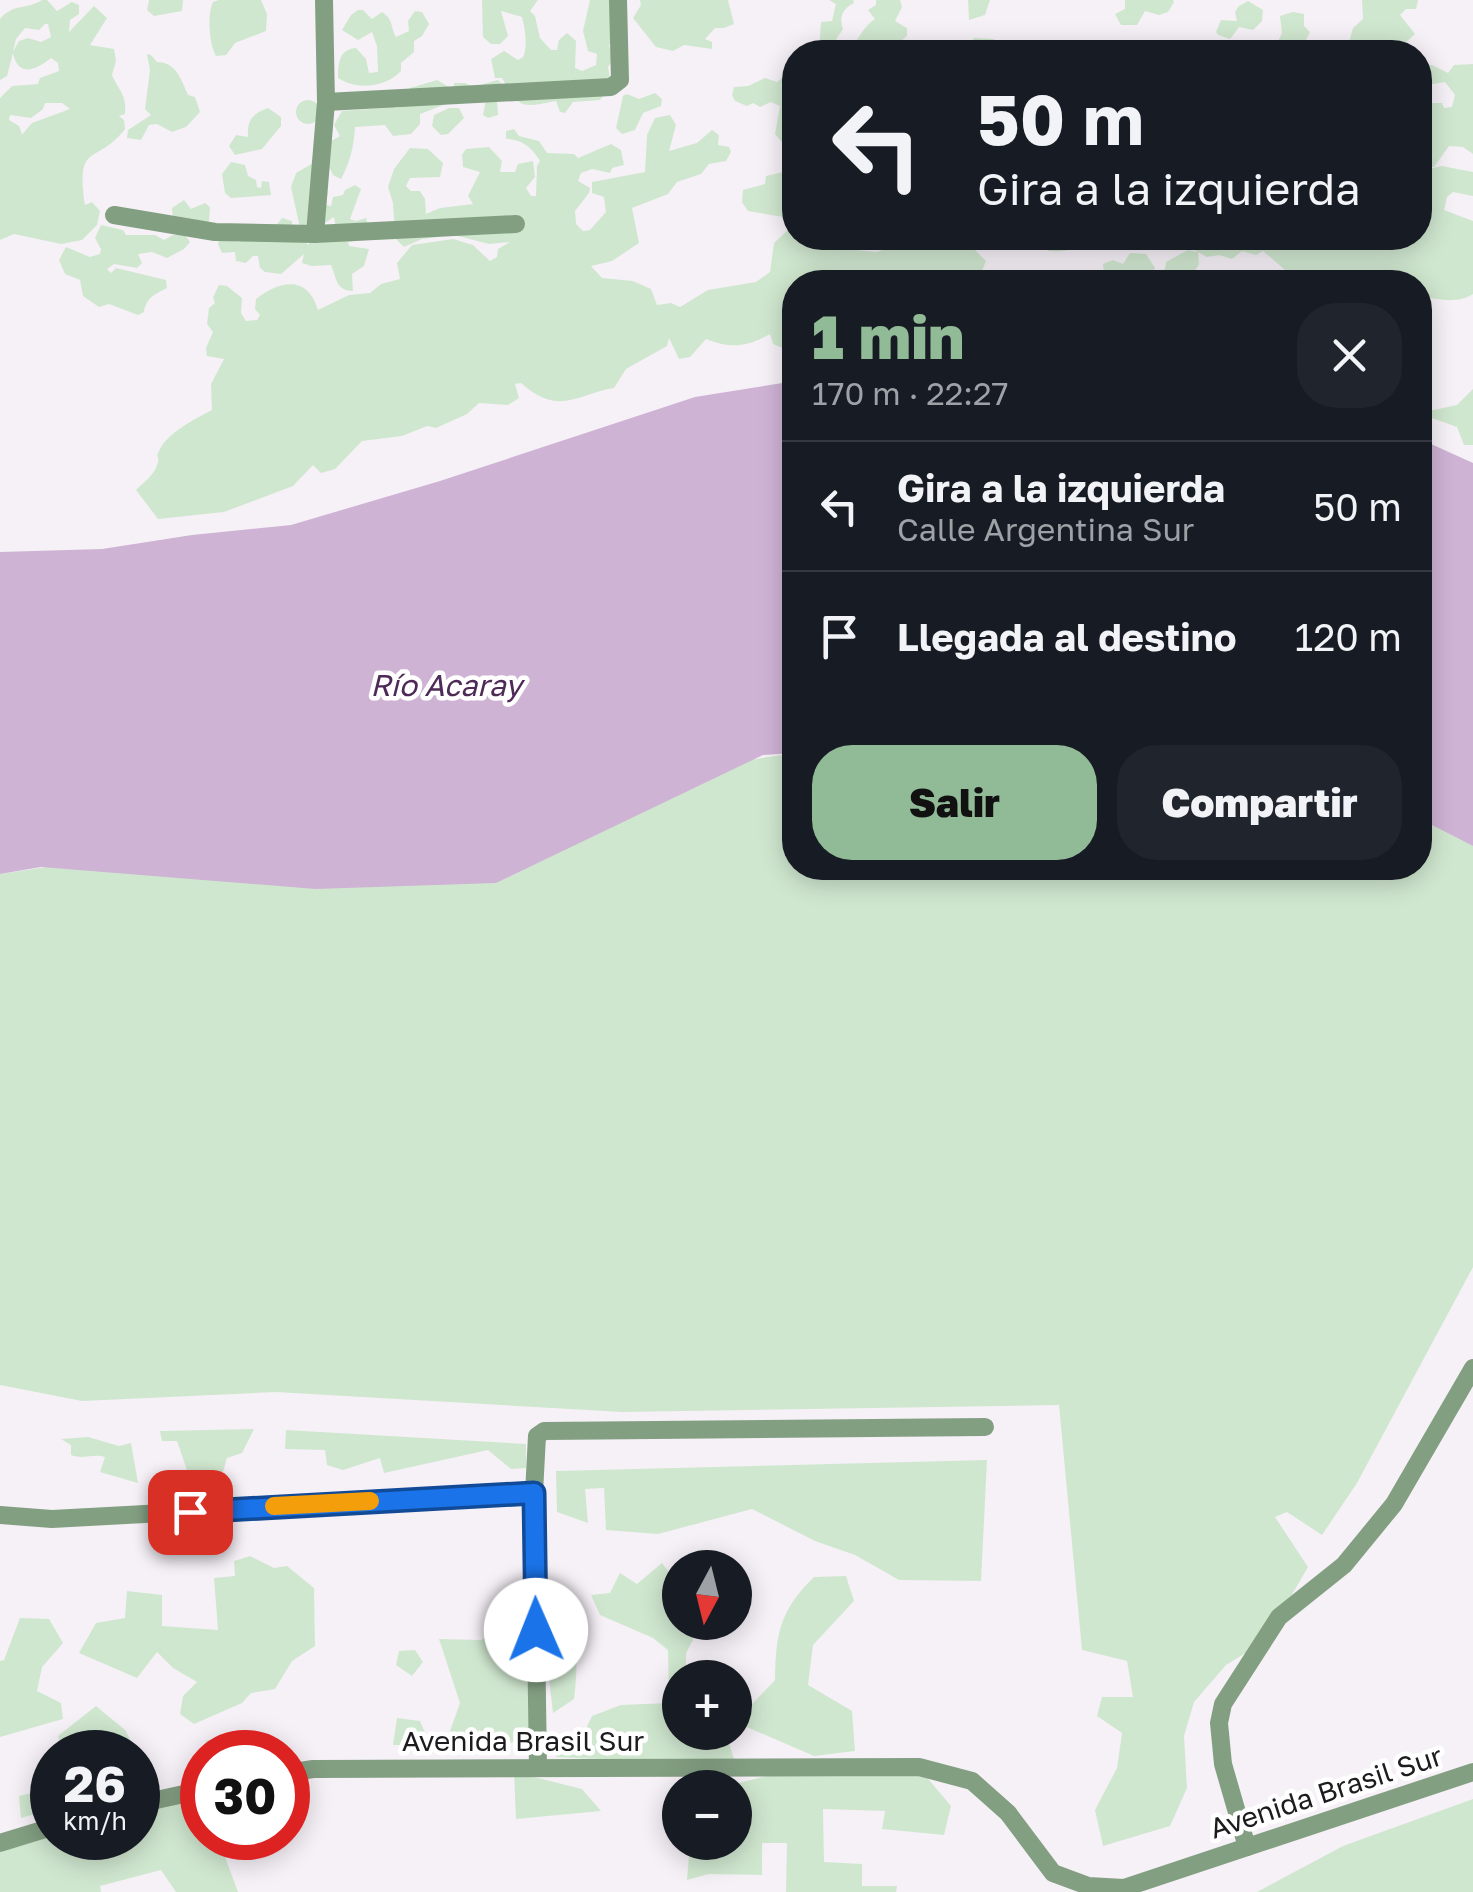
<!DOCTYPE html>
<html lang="es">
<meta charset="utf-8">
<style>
body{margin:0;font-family:"Golos Text",sans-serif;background:#20242c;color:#f1f3f6;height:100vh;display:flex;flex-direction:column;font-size:38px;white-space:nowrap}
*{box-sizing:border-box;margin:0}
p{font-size:32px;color:#9ea1a6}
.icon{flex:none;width:55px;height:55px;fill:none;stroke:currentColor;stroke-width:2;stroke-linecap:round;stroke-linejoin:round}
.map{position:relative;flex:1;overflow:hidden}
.details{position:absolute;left:782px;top:270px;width:650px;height:610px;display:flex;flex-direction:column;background:#171b24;border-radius:40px;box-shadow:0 5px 25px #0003}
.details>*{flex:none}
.top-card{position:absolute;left:782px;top:40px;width:650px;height:210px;border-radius:40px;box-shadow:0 5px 25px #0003;background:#171b24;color:#f1f3f6;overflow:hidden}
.needle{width:65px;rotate:187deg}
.tools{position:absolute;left:662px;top:1550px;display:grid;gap:20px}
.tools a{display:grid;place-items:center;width:90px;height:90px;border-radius:50%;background:#171b24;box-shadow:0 5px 25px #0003;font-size:50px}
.speed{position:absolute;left:30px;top:1730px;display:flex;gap:20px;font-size:50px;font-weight:700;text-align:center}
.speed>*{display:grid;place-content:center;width:130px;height:130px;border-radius:50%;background:#171b24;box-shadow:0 5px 25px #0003;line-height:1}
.speed small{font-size:25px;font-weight:400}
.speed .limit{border:15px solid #d22;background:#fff;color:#111}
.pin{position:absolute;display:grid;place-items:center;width:85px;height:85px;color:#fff;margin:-42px;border-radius:20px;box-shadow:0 5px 15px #0006}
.me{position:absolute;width:110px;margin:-55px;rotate:359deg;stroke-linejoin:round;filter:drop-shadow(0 0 8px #0008)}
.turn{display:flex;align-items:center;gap:35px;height:210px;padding:0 30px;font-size:45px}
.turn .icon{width:130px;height:130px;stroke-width:2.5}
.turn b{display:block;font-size:70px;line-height:85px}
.round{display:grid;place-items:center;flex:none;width:105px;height:105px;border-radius:40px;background:#20242c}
.overview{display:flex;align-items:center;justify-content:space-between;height:170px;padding:0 30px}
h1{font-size:60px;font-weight:800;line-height:75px;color:#91ba97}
.primary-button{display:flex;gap:20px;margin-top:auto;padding:20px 30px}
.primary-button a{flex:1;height:115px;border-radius:40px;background:#91ba97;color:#111;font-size:40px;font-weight:800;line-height:115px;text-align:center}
.primary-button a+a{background:#20242c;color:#f1f3f6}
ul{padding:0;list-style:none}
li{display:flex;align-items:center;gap:30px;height:130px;padding:0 30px;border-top:2px solid #363941}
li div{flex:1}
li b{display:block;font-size:38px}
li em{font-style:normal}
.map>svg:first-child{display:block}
.green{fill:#d0e7cf;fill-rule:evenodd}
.water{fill:#cfb3d5}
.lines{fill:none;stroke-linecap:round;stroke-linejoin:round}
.minor{stroke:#839f82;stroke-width:18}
.route-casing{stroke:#114b97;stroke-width:25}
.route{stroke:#1a73e8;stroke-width:18}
.slow{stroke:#f59e0b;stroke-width:18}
.labels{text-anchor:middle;stroke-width:9;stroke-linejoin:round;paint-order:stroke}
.street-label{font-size:28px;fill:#1c1b1d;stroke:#fff}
.water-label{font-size:30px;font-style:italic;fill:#4e2a56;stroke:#fff}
</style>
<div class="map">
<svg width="1473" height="1892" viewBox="0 0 1473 1892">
<rect width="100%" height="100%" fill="#f6f1f7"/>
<!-- green -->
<g class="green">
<path d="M42,0H47L57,11L72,2L79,5V14L70,20L69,32L94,6L107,18L90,45L114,49L116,61L112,75C119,91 127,95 125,114L119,116L124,120L125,129C95,167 76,140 85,205L92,202L100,211L97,225L82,240L61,244L14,234L0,240V98L12,86L38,84L40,78L59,71L58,63L51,58C36,70 18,78 13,53L7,76L0,80V19C13,3 27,10 42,0ZM45,24H48L51,37L41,42L28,38L19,41L13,52L16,39L25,28L39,30ZM45,103H62L70,109L32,123L19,138L22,134L19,126L9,120L10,115L31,118L43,109Z"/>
<polygon points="149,0 183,0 182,11 154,16 147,10"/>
<path d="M219,0H261L267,14L266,31L235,43L226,55L216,56C209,44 207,15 213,2Z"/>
<path d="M482,0H538L530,11L535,16L540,38L551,50H557L559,40L567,33L576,41L575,68L582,71L596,65L597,54L588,51L583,31L590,0H614L613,35L609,46L614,58L608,67C611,82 610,88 600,100L573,102L565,113L560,112L556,101C521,108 519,109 502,78H495L491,59L504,51L518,60L523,57C528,46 525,29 522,17L501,11L508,36L500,44H491L483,37Z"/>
<polygon points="640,0 728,0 734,24 724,28 715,28 705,39 712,42 712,49 684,45 673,51 656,47 633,18 641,5"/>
<path d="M829,0H853L854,3C842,9 839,17 843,29L833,44L834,52H819L821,22L832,21L836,4Z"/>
<path d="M876,0H900L902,7L895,21L907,28V36L895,46V52H842C860,43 859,30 875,19L868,10L876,5Z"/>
<polygon points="968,0 990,0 985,15 969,20"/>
<polygon points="1125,0 1173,0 1174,2 1168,12 1159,15 1145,11 1137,25 1121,25 1115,14 1125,9"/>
<polygon points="1362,0 1418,0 1416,9 1406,9 1400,15 1415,34 1404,44 1386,47 1383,52 1351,52 1348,46 1353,28 1363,19"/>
<polygon points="1248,1 1263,10 1262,21 1253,30 1239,27 1230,39 1218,35 1216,32 1221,20 1237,21 1235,12 1239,6"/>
<path d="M358,10H363L372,19L382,12C394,20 390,26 396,37L409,31L408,21L415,11L422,12L429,24L422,36L414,41V52L401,63V71C385,88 356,90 338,78C338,64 339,49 356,48L366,59L369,73L378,72L377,46L372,32L358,40L342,30L351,15Z"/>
<polygon points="1293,12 1304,14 1304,26 1310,32 1306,40 1327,52 1273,52 1282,33 1280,16"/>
<polygon points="974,38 993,39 1016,52 977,52 967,48"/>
<path d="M147,54L151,55L157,62C176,62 181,79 188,95L195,97L200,112L186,127L172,132L157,124L149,125L141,140L127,138L128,130L151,115L145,109L150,70Z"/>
<polygon points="1473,64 1473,154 1463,147 1449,146 1434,167 1420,167 1420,97 1424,96 1431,103 1442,103 1444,108 1452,107 1455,95 1445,82 1421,86 1420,66 1432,65 1448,73 1454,65"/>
<polygon points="784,76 795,79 795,149 787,148 775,134 780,106 771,102 760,107 753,103 747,106 735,101 732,95 734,87 748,86 765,78 777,82"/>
<path d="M437,80L454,90V83H465L473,87L498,80L505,87L504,96L497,102L498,115L488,118L483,115L486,99C458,98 446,104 420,114V124L411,134L393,136L385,125L355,127C354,145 350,163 341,179L333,175L326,160L331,141L340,136L334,125L342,111L384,108L388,104L397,108L409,103L406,97L410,88Z"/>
<polygon points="655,93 662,99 661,106 643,113 635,130 622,134 616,128 623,96 627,94 639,99"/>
<circle cx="308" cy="112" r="12"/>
<path d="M268,108L281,117V126L262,149L235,155L229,146L236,135L248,137C247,120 252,114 268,108Z"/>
<polygon points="449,108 459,108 464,118 448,134 441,135 432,126 434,115"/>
<path d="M670,115L676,125L669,151L697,143L712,130L719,135L718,145L729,147L731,152L726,161L709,164L701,174L677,182L668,194L632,208L639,243L612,261L591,266L602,278L633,281L651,289L657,305L671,303L680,307L708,290L756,282L770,272L774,243L789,229L795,230V238H827L855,250L876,252L905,244H952L974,249L986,261L979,278L982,282H795V353L773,344L770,334C747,347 730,349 706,339L690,357L679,359L669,338L667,346L626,369L614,388C577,394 559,417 521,383L515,384L519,398L508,405L479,403L467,414L436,428L427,426L402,436L362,441L335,469L321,473L313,465L293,486L224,512L158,519L136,490C143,483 154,475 157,465C161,453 154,461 160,449C169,432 195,419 212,410L211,384L224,359L207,356L206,348L213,332L207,324L209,308L215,303L213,297L219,285L227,286L242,298L241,313L246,321L257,320L260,315L255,309L256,299C280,280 308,275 318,310L349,295L370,293L381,284L400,279L397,263L412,245L453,239L473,245L490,261L497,257L498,249L510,242L489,244L454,235L422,239L404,247L395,238L393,203L388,187L394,169L410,148L428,149L443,163L440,177L410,178L406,186L411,191H420L425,199L426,214L440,208L473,204L468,196L480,172L463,167L462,155L466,149L489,147L502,161L500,172H515L518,164L533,161L535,177L526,188L531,196H536L537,166L540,161C532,148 522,139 506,139V131L514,129L519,136L539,141L547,153L574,154L578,158L611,144L621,150L624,165L612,168L610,173L592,169L581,173L578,181L590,188L589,193L575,211L576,224L583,231L590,230L606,212L604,197L592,193V182L645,172L647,135L655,118Z"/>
<polygon points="795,158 795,219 748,211 742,202 743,190 765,184 766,176 792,170"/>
<polygon points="231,162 245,165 248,176 256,180 257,187 261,188 262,181 269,182 271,195 231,198 225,193 222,174"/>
<path d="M315,162L328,194L321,199L326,205L331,206L333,197L343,195L345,190L355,185L361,189L350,219L356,221L366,218L371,239L348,242L349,246L369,249L364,266L352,274L353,291C335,290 337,279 331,265L312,266L302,263L304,254L281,274L265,272L260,268L258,256H253L246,263L236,261L235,252L222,253L218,244L221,236L238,242L276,226L282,218L292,221V227L308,245L311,240L336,230L334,217L316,229L300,228L291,187L296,173Z"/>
<path d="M1442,166L1473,172V196L1453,192L1447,197L1444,210L1473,221V294C1459,303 1446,300 1430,298L1420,311V282H1299L1263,251L1256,255L1242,251L1232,259L1219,255L1207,257L1198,252L1199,264L1188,282H1156L1155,275L1165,269L1166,262L1188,250L1197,252L1193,246L1175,247L1174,238H1420V171Z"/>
<polygon points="184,200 191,209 205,203 210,207 209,221 205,228 173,219 172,208"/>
<path d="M101,225L123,230L126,235H155L164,240L173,235H185L190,242L184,249L167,258L152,252L138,254L142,263L137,268L114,264L107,269L111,273L116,268L166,280L167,288C155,294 146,298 144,312L138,315L109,304L99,307L83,296L80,280L65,274L59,260L66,247L90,257L100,254L101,249L95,238Z"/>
<path d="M1049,238H1096C1081,247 1066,253 1048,251Z"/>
<polygon points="1130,253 1146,254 1155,268 1151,275 1134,273 1127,282 1105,282 1103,264 1113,260 1123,264"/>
<polygon points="1239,271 1281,279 1285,282 1204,282"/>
<polygon points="1473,389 1473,445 1464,445 1457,427 1429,417 1429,411 1457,405"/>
<polygon points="795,753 795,868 1420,868 1420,819 1473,846 1473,1267 1357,1483 1322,1535 1287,1512 1275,1517 1308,1567 1265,1641 1226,1665 1194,1702 1184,1736 1187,1788 1170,1826 1103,1846 1095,1810 1117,1768 1122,1733 1097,1716 1102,1697 1133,1697 1127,1661 1082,1650 1059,1405 622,1412 276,1392 82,1401 0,1385 0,874"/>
<polygon points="254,1429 242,1453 227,1458 221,1479 206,1485 189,1476 177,1441 162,1441 160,1431"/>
<polygon points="286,1430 526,1444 526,1468 511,1469 488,1450 384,1473 380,1458 343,1470 327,1465 325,1450 285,1449"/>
<path d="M88,1437L119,1446L131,1443L138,1483L100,1472L105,1457C93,1453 84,1460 71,1455V1445L61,1439Z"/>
<polygon points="987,1460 981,1581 899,1580 855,1555 815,1541 752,1509 658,1534 606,1530 604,1488 585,1489 588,1523 557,1512 556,1471"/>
<polygon points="250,1556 274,1568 287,1566 314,1588 315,1646 292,1661 275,1689 251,1693 242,1703 194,1724 180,1714 183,1696 197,1682 173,1668 157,1652 137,1678 79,1653 96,1623 125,1618 127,1591 162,1595 162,1626 218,1630 214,1578 235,1576 234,1561"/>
<polygon points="662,1563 680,1587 680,1622 690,1623 693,1640 686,1653 686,1677 680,1678 680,1732 688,1733 690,1746 729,1743 736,1766 556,1757 555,1740 582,1737 592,1716 621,1705 669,1703 668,1650 653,1638 600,1615 591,1595 610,1593 620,1573 637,1584"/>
<path d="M846,1576L854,1601L813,1645L808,1685L852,1711L855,1751L814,1756L735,1722L775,1680C776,1634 779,1611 814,1577Z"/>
<path d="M540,1596L570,1600C578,1633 578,1666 574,1699L553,1713Z"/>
<polygon points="528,1616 530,1732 509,1744 479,1730 465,1748 450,1731 460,1703 439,1639 481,1640"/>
<polygon points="20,1618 49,1619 63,1643 42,1667 37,1691 61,1703 63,1719 0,1737 0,1661 4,1660"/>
<polygon points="415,1650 423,1662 412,1676 396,1665 399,1651"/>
<polygon points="96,1706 125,1730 137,1752 63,1752 58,1736"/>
<polygon points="397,1718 420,1721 430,1745 393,1745"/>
<polygon points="207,1740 230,1743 229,1752 202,1752 202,1766 189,1766"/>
<polygon points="919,1768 951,1806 944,1835 882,1829 885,1811 823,1809 824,1862 862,1864 862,1886 897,1886 896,1892 786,1892 787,1843 762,1843 762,1875 709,1874 687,1880 690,1843 735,1842 735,1788 722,1787 796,1769"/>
<polygon points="514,1772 582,1789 601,1811 516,1819"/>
<polygon points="52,1788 52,1809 21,1818 19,1796"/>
<polygon points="200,1793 202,1838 218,1838 238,1892 176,1892 161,1870 100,1886 101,1892 0,1892 0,1845 52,1831 52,1838 138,1838 138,1809"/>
<polygon points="1473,1799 1473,1892 1257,1892 1343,1846"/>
</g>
<!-- water -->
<g class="water">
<polygon points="795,381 795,753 763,755 496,883 316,889 41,867 0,874 0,552 102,549 192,535 291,525 440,481 695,397"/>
<polygon points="1420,439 1473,463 1473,846 1420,819"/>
</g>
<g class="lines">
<!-- minor -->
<g class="minor">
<polyline points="326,102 611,87 620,80 618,0"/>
<polyline points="114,215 215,232 315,234 516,224"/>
<polyline points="315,234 326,102 324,0"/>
<polyline points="0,1515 52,1519 534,1493"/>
<polyline points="538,1768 534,1493 537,1436 544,1431 985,1427"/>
<polyline points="288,1773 313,1769 919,1767 972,1781 1008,1813 1053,1873 1088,1886 1124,1888 1473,1772"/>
<polyline points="138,1804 202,1790"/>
<polyline points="0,1843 52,1827"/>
<polyline points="1247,1847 1223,1764 1219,1723 1223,1704 1279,1617 1344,1565 1394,1504 1473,1368"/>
</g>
</g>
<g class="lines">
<!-- route casing -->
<g class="route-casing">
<polyline id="route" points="190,1512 534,1493 536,1630"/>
</g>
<!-- route -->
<use href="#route" class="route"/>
<!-- slow -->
<polyline class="slow" points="274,1506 370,1501"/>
</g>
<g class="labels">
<!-- street labels -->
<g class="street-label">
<text x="523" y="1751">Avenida Brasil Sur</text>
<text transform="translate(1326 1792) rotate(-18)" y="10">Avenida Brasil Sur</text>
</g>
<!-- water labels -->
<g class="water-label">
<text x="446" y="696">Río Acaray</text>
</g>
</g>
</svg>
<div class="tools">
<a><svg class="needle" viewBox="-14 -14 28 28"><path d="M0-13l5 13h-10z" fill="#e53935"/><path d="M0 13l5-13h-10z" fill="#9ea1a6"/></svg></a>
<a>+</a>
<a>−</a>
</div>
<div class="speed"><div>26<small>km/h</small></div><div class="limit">30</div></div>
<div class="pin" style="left:190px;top:1512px;background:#d93025"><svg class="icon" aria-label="arrive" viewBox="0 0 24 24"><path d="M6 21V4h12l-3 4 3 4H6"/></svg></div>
<svg class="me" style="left:536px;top:1630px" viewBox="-20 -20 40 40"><circle r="19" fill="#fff"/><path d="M0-13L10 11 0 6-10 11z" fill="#1a73e8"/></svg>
<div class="top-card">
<div class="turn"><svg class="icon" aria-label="left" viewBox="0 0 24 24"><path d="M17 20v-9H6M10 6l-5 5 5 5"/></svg><div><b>50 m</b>Gira a la izquierda</div></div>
</div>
<section class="details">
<div class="overview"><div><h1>1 min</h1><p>170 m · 22:27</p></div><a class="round"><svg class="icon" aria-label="close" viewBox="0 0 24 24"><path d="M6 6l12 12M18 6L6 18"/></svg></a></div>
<ul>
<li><svg class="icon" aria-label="left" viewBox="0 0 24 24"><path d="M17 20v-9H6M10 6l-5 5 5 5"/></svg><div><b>Gira a la izquierda</b><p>Calle Argentina Sur</p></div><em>50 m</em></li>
<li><svg class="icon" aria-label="arrive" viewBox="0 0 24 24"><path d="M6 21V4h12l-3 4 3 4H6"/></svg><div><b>Llegada al destino</b></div><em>120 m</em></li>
</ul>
<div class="primary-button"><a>Salir</a><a>Compartir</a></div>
</section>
</div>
